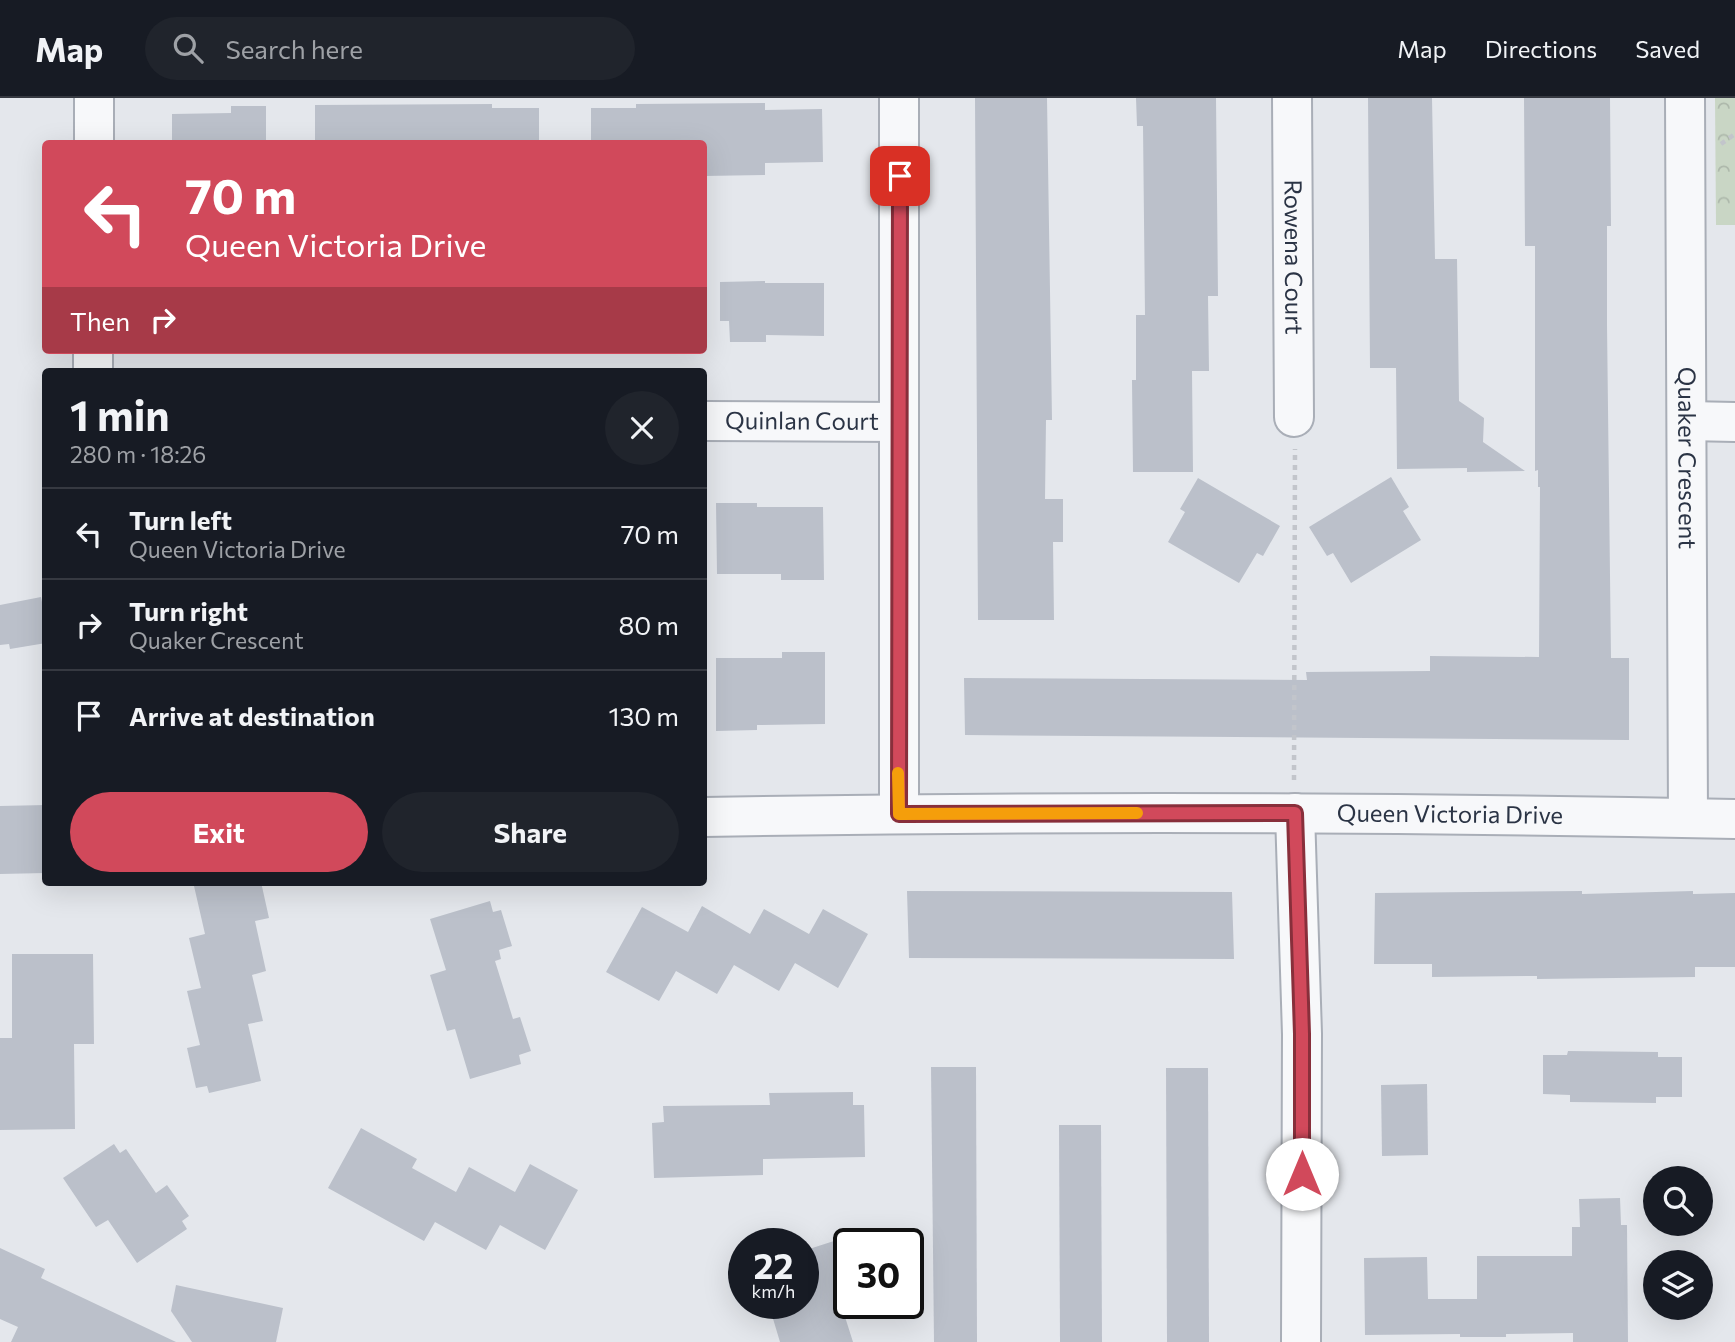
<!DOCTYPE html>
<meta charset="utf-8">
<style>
body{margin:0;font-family:Commissioner,sans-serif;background:#20242c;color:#f1f3f6;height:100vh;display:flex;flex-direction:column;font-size:26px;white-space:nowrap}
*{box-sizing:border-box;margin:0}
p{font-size:23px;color:#9ea1a6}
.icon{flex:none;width:38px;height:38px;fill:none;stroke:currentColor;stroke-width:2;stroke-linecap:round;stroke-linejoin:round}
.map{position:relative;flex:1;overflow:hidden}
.panel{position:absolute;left:42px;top:270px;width:665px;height:518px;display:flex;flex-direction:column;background:#171b24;border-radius:7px;box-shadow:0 7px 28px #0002}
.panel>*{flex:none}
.guide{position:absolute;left:42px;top:42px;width:665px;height:214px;border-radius:7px;box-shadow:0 7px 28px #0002;background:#d1495b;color:#fff;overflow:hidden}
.controls{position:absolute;left:1643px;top:1068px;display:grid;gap:14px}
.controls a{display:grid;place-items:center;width:70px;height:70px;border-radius:50%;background:#171b24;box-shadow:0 7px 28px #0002;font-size:35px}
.speed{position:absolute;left:728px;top:1130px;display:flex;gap:14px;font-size:35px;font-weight:700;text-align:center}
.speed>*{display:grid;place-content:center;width:91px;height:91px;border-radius:50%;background:#171b24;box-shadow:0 7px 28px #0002;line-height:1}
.speed small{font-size:18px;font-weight:400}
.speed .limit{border:4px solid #111;border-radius:10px;background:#fff;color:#111}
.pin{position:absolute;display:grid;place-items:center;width:60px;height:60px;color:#fff;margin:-30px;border-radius:14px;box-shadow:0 4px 10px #0006}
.me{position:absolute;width:77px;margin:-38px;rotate:0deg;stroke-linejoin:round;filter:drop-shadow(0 0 5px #0008)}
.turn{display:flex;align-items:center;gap:24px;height:147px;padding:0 28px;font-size:32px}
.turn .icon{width:91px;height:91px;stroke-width:2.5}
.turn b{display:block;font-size:49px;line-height:60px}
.then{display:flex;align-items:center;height:66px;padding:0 28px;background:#0003;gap:14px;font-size:26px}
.round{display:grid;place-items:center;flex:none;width:74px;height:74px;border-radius:37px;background:#20242c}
.headline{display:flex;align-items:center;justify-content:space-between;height:119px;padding:0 28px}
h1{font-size:42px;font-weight:700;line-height:52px}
.primary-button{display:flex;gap:14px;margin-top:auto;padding:14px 28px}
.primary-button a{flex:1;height:80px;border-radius:42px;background:#d1495b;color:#fff;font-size:28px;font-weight:700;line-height:80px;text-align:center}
.primary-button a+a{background:#20242c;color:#f1f3f6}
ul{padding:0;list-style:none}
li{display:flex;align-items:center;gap:21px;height:91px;padding:0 28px;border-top:2px solid #363941}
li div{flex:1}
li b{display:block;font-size:26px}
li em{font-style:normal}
header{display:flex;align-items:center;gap:42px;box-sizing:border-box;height:98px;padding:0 35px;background:#171b24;border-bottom:2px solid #363941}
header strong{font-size:33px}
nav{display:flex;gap:38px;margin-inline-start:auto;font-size:24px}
.search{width:490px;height:63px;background:#20242c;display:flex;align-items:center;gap:18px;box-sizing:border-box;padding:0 24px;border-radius:38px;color:#9ea1a6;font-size:26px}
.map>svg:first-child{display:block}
.forest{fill:url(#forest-crowns)}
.building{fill:#bbc0ca}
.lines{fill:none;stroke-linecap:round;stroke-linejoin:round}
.minor-casing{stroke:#a9aeb7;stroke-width:42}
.path{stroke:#c2c5cb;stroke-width:4.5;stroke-dasharray:5 5;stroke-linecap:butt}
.minor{stroke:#f7f8fa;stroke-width:38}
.route-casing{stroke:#882f3b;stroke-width:18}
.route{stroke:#d1495b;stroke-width:12}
.slow{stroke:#f59e0b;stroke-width:12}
.labels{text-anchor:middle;stroke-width:7;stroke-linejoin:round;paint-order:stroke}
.street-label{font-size:24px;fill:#2b3445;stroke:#f4f6f9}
</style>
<header>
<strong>Map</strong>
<div class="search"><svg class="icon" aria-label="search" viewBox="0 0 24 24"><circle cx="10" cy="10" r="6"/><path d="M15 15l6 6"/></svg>Search here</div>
<nav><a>Map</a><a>Directions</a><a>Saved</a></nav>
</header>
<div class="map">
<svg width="1735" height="1244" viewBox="0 0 1735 1244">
<defs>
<pattern id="forest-crowns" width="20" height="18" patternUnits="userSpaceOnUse" patternTransform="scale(1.75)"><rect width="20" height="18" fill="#c9d6c5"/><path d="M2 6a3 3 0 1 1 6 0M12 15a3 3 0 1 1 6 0" fill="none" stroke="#adb8ab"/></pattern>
</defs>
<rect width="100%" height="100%" fill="#e4e7ec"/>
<!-- forest -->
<polygon class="forest" points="1715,0 1735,0 1735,127 1716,127"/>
<!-- building -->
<g class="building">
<polygon points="975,0 1047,0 1052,322 1046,322 1045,401 1063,401 1063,444 1053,444 1054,522 978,522"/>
<polygon points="1136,0 1216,0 1218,198 1208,198 1209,273 1192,273 1193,374 1133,374 1132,282 1136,282 1136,217 1145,217 1143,28 1137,28"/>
<polygon points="1368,0 1432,0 1435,161 1457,161 1459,303 1484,320 1483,344 1525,373 1467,374 1467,370 1397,371 1396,270 1370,270"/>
<polygon points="1524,0 1610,0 1611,128 1607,128 1607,227 1611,560 1629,560 1629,642 965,637 964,580 1307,582 1306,574 1430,573 1430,558 1539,559 1540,389 1538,389 1538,372 1535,373 1535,148 1525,148"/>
<polygon points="765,5 765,12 822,11 823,64 765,65 765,77 704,78 704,46 591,46 591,10 636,10 636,6"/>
<polygon points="492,6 492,10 539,10 539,46 315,46 315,7"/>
<polygon points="231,8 266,8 266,46 172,46 172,16 231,15"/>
<polygon points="765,183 765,185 824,185 824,238 766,237 766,244 730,244 729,223 720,223 720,184"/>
<polygon points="1391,379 1409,409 1403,413 1421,442 1351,485 1333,455 1327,458 1309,429"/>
<polygon points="1198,380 1280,428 1263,458 1257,455 1239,485 1168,444 1185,414 1180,411"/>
<polygon points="716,405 757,405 757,409 823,409 824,482 781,482 781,476 717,476"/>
<polygon points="41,499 46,524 46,545 10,551 9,546 0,547 0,507"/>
<polygon points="782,554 825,554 825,626 757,627 757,632 716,633 716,560 782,560"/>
<polygon points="46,707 46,775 0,776 0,708"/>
<polygon points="209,784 261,784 269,820 255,823 266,873 252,877 263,923 248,926 261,983 209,995 207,988 196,990 187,950 200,947 187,893 201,890 189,840 205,836 194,788"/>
<polygon points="907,793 1232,794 1234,861 909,860"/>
<polygon points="1582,793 1582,796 1693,793 1693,796 1735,795 1735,869 1695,869 1695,879 1537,881 1537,878 1432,879 1432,866 1374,866 1375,795"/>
<polygon points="490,803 493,814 501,812 512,848 499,852 501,861 495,863 513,921 520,919 531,953 519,957 521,966 470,981 455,931 447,933 430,877 446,872 430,821"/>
<polygon points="702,808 750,836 764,811 809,836 823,811 868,836 838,890 795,865 779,893 734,867 717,896 676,873 659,903 606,874 642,809 688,834"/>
<polygon points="12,856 93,856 94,946 74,946 75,1031 0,1032 0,940 12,940"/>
<polygon points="1568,953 1658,954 1658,959 1682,959 1682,999 1656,999 1656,1005 1570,1004 1570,997 1543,996 1543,957 1567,957"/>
<polygon points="931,969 976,969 977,1244 934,1244"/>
<polygon points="1166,970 1208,970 1209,1244 1167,1244"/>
<polygon points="1427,986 1428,1057 1382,1058 1381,987"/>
<polygon points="853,994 853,1007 864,1007 865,1059 763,1061 763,1077 654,1080 652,1025 664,1024 663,1008 770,1007 769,995"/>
<polygon points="1059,1027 1101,1027 1102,1244 1060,1244"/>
<polygon points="361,1030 417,1061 412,1070 456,1094 469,1069 515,1094 530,1066 578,1092 545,1152 500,1127 486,1152 435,1124 424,1143 328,1090"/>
<polygon points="114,1046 120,1055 126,1051 156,1095 167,1087 189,1118 182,1123 187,1131 137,1165 108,1122 96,1129 63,1080"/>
<polygon points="1620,1100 1621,1127 1627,1127 1628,1244 1573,1244 1573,1235 1506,1236 1506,1239 1460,1239 1460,1236 1365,1237 1364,1160 1427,1159 1428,1201 1477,1201 1477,1158 1572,1158 1572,1129 1580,1129 1579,1101"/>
<polygon points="837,1142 849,1183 849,1197 839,1200 853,1244 780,1244 771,1214 803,1206 803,1153"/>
<polygon points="0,1150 45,1171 41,1180 176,1244 11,1244 18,1229 0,1221"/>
<polygon points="176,1187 283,1210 276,1244 192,1244 171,1213"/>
</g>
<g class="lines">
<!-- minor casing -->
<g class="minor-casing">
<g id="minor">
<path id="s1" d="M1292,0L1294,319"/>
<path id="s2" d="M1685,0L1688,720"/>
<polyline points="94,46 94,0"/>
<polyline points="93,273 93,252"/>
<path id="s3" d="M704,323L899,324"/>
<polyline points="1688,323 1735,324"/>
<polyline points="1295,715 1302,936 1301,1244"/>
<polyline points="899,716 899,0"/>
<path id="s4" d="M704,719C1047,713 1391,714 1735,721"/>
</g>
</g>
<!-- path -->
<g class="path">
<polyline points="1721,46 1735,36"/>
<polyline points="1294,682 1295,351"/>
</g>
<!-- minor -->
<use href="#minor" class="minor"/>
</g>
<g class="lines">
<!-- route casing -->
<g class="route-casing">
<polyline id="route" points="900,78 899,716 1295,715 1302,936 1302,1076"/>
</g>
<!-- route -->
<use href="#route" class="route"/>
<!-- slow -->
<polyline class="slow" points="898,675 899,716 1137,715"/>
</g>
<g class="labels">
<!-- street labels -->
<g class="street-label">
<text dy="8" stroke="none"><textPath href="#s1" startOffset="159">Rowena Court</textPath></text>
<text dy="8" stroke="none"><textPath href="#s3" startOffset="98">Quinlan Court</textPath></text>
<text dy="8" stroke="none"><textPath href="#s2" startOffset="360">Quaker Crescent</textPath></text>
<text dy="8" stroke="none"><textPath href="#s4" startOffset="746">Queen Victoria Drive</textPath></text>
</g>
</g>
</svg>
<div class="controls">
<a><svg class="icon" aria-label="search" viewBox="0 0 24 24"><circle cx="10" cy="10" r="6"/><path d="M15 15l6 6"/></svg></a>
<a><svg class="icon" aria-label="layers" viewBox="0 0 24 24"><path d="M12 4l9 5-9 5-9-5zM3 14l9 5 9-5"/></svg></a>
</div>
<div class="speed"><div>22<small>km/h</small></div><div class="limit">30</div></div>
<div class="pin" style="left:900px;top:78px;background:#d93025"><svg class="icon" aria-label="arrive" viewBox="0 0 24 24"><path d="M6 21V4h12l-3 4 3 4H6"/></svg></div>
<svg class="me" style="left:1302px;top:1076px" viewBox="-20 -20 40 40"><circle r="19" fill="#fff"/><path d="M0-13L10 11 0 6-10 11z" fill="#d1495b"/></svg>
<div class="guide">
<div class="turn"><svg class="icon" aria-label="left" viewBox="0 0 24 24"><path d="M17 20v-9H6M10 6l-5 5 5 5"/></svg><div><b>70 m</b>Queen Victoria Drive</div></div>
<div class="then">Then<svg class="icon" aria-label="right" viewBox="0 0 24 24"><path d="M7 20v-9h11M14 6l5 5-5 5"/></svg></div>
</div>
<section class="panel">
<div class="headline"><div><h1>1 min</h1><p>280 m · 18:26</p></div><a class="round"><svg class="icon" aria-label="close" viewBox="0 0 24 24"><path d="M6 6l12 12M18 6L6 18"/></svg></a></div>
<ul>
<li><svg class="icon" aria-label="left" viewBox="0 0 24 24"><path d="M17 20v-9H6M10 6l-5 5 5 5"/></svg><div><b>Turn left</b><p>Queen Victoria Drive</p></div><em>70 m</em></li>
<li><svg class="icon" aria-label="right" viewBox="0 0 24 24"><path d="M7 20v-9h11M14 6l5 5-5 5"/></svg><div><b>Turn right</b><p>Quaker Crescent</p></div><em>80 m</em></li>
<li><svg class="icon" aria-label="arrive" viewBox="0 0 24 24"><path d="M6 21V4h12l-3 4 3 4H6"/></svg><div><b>Arrive at destination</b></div><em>130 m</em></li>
</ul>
<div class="primary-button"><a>Exit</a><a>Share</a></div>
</section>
</div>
